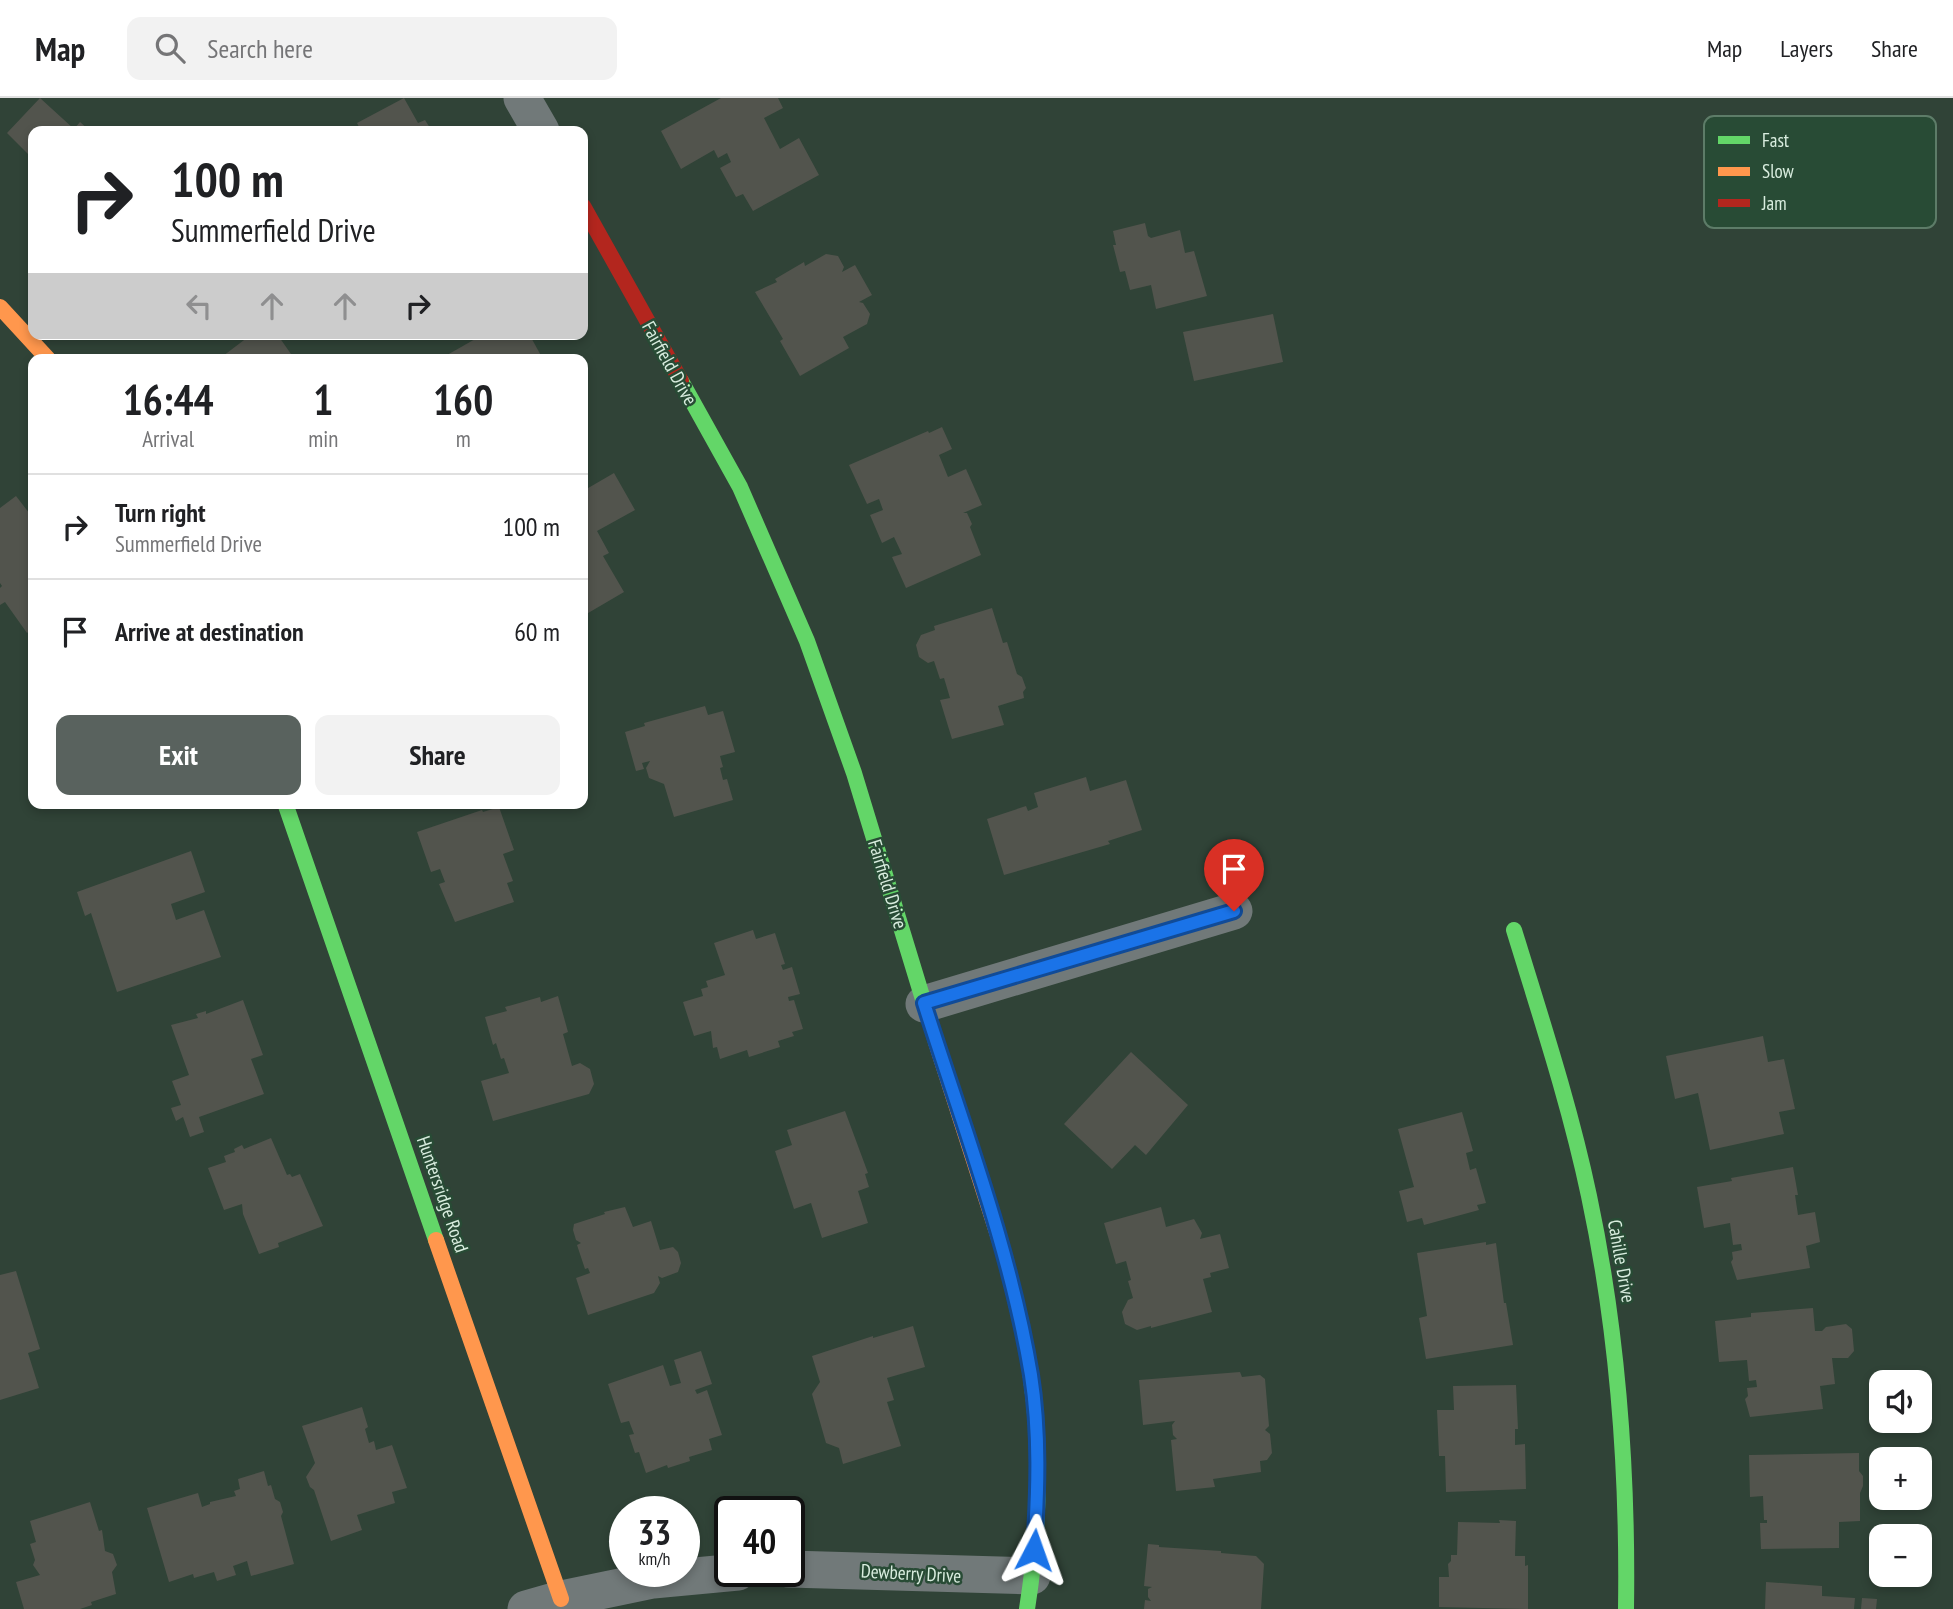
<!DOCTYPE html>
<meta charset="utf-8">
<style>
body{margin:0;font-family:"PT Sans Narrow",sans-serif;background:#f2f2f2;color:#202124;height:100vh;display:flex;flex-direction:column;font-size:26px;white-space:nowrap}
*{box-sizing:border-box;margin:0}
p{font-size:23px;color:#757577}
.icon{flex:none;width:38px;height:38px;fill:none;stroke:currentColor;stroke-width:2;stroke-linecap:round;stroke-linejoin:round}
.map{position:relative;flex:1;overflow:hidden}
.sheet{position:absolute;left:28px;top:256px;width:560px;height:455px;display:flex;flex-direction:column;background:#fff;border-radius:14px;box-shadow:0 4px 10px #0003}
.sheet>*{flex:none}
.top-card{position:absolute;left:28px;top:28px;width:560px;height:214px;border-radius:14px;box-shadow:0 4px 10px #0003;background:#fff;color:#202124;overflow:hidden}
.tools{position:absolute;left:1869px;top:1272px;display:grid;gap:14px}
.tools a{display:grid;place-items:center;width:63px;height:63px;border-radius:14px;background:#fff;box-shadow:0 4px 10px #0003;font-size:35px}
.speed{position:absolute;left:609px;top:1398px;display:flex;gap:14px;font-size:35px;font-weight:700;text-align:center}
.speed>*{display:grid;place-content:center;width:91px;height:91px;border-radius:50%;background:#fff;box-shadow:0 4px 10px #0003;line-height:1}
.speed small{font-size:18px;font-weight:400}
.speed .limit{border:4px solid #111;border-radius:10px;background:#fff;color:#111}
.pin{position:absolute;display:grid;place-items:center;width:60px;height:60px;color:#fff;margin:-72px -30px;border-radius:50% 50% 50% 0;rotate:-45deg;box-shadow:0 0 7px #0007}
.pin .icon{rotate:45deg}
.me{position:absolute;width:77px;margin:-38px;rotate:4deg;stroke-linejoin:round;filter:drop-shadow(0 0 5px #0008)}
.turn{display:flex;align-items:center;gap:24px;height:147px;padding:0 28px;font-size:32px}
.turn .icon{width:91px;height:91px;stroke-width:2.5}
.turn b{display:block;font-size:49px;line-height:60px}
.lanes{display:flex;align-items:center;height:66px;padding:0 28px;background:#0003;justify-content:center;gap:35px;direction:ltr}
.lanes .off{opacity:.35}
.eta{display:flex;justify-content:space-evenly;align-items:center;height:119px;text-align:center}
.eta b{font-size:42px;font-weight:600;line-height:49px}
.action{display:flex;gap:14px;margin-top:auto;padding:14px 28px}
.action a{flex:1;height:80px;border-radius:14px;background:#59625e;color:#fff;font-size:28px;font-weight:600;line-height:80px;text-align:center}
.action a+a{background:#f2f2f2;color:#202124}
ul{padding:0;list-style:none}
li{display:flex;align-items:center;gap:21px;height:105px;padding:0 28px;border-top:2px solid #e0e0e0}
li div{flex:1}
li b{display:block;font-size:26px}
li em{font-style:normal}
header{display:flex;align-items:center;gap:42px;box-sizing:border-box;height:98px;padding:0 35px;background:#fff;border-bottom:2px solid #e0e0e0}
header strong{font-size:33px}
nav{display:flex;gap:38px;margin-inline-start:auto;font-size:24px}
.search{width:490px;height:63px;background:#f2f2f2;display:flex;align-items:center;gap:18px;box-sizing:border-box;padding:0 24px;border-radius:14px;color:#757577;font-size:26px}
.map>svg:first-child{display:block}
.building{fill:#52544d}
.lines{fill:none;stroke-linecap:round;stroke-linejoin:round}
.street{stroke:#717979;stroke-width:37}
.fast{stroke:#63d668;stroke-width:16}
.slow{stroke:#ff974d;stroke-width:16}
.jam{stroke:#b3261e;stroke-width:16}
.route-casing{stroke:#114b97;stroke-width:18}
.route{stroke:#1a73e8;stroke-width:12}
.labels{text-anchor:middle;stroke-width:5;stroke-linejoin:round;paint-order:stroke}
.street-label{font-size:19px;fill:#d9eddf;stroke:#284b35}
.key{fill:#284b35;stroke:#5d7c68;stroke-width:2}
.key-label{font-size:19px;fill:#d9eddf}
</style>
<header>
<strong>Map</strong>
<div class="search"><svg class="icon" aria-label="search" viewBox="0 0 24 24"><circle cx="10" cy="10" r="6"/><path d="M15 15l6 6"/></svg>Search here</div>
<nav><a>Map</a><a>Layers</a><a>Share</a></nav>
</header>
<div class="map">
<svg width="1953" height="1511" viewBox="0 0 1953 1511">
<rect width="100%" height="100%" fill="#304337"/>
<!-- building -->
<g class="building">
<polygon points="40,0 74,31 80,24 90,33 33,33 33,61 7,35"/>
<polygon points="404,0 418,25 425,22 432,33 361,33 357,25"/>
<polygon points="721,0 778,0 783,10 764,20 780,51 799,40 819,77 753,113 743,96 736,99 720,70 731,64 727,55 718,60 714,52 681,71 661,33"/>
<polygon points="1145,125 1148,138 1151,140 1180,132 1185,155 1194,153 1207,198 1156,211 1151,187 1130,192 1125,173 1120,174 1113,147 1116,147 1113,133"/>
<polygon points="826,156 838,158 844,169 842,174 855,167 872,197 859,204 863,205 870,216 867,226 843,239 849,250 800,278 780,243 783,241 755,194 777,184 775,181 804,164 805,168"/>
<polygon points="1273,216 1283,264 1194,283 1183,234"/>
<polygon points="252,236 256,239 259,236 277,236 291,256 285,261 219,261"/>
<polygon points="484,236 529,236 543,261 440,261"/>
<polygon points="942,329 952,351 939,357 948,379 966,371 982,407 963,415 967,415 972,426 970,429 981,457 906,490 892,459 902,456 894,439 882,445 870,417 883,412 879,401 867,406 849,367 928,333 929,335"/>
<polygon points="614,375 635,412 597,433 609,455 603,458 624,494 583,518 583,393"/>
<polygon points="16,398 33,420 33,530 27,535 5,504 0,507 0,490 2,488 0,485 0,410"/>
<polygon points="992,510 1003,545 1007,544 1017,576 1022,579 1026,590 1023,594 1024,600 998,608 1004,627 952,641 940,602 950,600 944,580 940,581 934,563 928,565 919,559 916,547 921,537 935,532 934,528"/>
<polygon points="705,608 708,617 723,613 735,654 720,658 723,669 720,670 723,682 727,681 733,702 674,719 664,686 649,680 646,670 650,663 642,665 644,671 636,673 625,634 645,628 644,625"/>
<polygon points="1086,679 1090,693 1126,682 1142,732 1108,743 1110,746 1004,777 987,721 1026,708 1028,713 1038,709 1034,695"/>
<polygon points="499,709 514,752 503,756 513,783 507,785 514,804 455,824 439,786 445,784 440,771 431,774 417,734 482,712 483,714"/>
<polygon points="191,753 205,794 171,806 176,822 204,812 221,859 117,894 91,815 85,818 77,794"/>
<polygon points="753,832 756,841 775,835 785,866 781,867 783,872 792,869 800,896 788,899 789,903 794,902 803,931 792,934 794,938 778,943 780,949 749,959 747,952 720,961 717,949 713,950 711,933 694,938 683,904 703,898 701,891 708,889 706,883 725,877 714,845"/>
<polygon points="558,898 568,934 563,936 572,968 580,965 590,971 594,986 589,996 493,1023 481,983 509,975 504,960 501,961 496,945 493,947 485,919 507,913 505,909 540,899 541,904"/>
<polygon points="243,902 263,957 251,961 264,996 199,1019 204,1034 190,1039 183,1019 176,1023 171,1010 181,1007 172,983 189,977 171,927 198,920 196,916 206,913 206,916"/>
<polygon points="1763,938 1768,964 1784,961 1795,1011 1779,1014 1784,1036 1710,1052 1698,995 1675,1001 1666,958"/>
<polygon points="1131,954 1188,1007 1146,1057 1135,1047 1112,1071 1064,1026"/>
<polygon points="845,1013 868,1075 865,1076 869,1089 858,1093 868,1125 822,1140 811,1105 794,1111 775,1053 792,1047 787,1032"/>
<polygon points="1462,1014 1473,1053 1466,1055 1470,1072 1476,1070 1486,1105 1477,1107 1479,1112 1424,1127 1422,1120 1407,1124 1399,1093 1414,1089 1398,1031"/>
<polygon points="271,1040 287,1077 290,1076 292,1079 300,1076 323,1128 278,1145 279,1149 259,1156 243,1116 242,1106 224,1112 208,1070 226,1064 224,1058 235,1054 234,1051 242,1047 244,1051"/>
<polygon points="1793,1069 1798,1097 1795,1097 1798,1117 1815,1114 1820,1144 1806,1148 1810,1170 1737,1182 1731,1164 1733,1161 1732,1154 1742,1152 1741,1146 1733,1147 1730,1125 1704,1130 1697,1089 1732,1083 1731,1080"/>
<polygon points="625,1109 633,1129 651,1123 660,1152 673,1149 678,1154 681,1165 678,1174 662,1180 658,1178 660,1185 654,1195 588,1217 576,1180 590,1175 588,1170 585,1171 577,1147 581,1145 576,1142 573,1132 574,1126 605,1116 604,1114"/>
<polygon points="1161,1109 1166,1129 1194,1121 1202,1135 1200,1141 1220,1136 1229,1170 1210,1175 1211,1179 1203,1181 1212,1214 1151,1230 1151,1228 1137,1232 1125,1226 1122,1214 1128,1202 1133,1200 1128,1183 1131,1182 1126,1163 1116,1166 1104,1125"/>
<polygon points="1486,1144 1486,1147 1496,1145 1504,1205 1506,1205 1513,1247 1426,1261 1419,1220 1427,1218 1417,1155"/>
<polygon points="16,1173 40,1251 28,1255 39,1290 0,1302 0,1177"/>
<polygon points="1813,1210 1815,1233 1822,1233 1826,1229 1846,1226 1852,1231 1854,1253 1848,1260 1832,1260 1835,1286 1820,1288 1823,1311 1750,1319 1745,1301 1748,1298 1747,1290 1757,1289 1756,1282 1749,1283 1747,1262 1719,1264 1715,1223 1751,1219 1751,1215"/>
<polygon points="913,1228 925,1269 887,1280 894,1302 887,1304 901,1348 843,1366 839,1350 826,1345 812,1296 820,1284 812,1258 873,1238 873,1240"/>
<polygon points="701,1253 712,1286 695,1292 697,1296 707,1292 722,1337 709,1341 712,1352 689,1359 690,1363 668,1370 667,1367 646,1375 639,1354 635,1355 629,1337 634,1336 629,1323 621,1325 608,1286 663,1267 670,1288 681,1285 674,1262"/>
<polygon points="1240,1274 1242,1279 1260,1277 1265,1281 1269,1328 1265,1332 1270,1336 1272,1355 1267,1362 1260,1363 1261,1374 1213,1381 1215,1389 1176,1393 1171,1342 1177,1341 1173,1337 1172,1327 1175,1323 1143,1327 1139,1282"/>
<polygon points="1516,1287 1518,1331 1515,1331 1515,1347 1525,1346 1526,1391 1446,1394 1445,1358 1439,1358 1437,1312 1454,1312 1453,1288"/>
<polygon points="362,1309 368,1329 365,1331 369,1345 374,1343 376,1352 392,1347 407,1390 392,1394 395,1405 357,1417 362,1432 331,1443 314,1392 310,1389 306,1379 315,1365 302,1328"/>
<polygon points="1859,1355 1859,1373 1863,1378 1863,1388 1860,1395 1860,1423 1839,1424 1839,1450 1761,1451 1760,1425 1767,1425 1767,1422 1764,1422 1763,1398 1750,1399 1749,1357"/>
<polygon points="264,1373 268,1388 271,1387 275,1401 280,1404 283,1414 281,1418 294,1466 251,1478 247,1463 233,1468 236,1477 217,1483 214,1474 194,1480 193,1476 169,1484 147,1410 198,1395 202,1409 210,1406 210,1404 236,1398 234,1393 240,1391 238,1381"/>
<polygon points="90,1404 99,1433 102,1432 105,1453 113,1456 117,1467 112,1474 116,1496 91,1504 92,1507 80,1511 24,1511 16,1484 40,1477 33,1467 35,1462 30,1446 36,1444 30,1423"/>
<polygon points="1499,1422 1516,1423 1515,1458 1525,1458 1525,1468 1528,1467 1528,1511 1439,1509 1439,1479 1449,1479 1448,1466 1451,1463 1451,1457 1457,1457 1458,1424 1500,1425"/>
<polygon points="1148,1446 1159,1447 1159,1449 1221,1453 1221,1455 1256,1458 1264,1466 1261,1511 1144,1511 1145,1502 1151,1503 1148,1499 1148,1491 1152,1489 1144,1488"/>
<polygon points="1766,1484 1822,1488 1822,1498 1855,1500 1854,1511 1765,1511"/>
<polygon points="1862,1500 1877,1501 1876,1511 1861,1511"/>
</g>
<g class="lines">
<!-- street -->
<g class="street">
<polyline points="522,0 541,33"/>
<polyline points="924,906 1234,813"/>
<polyline points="789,1471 1032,1478"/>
<polyline points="526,1511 561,1501 653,1482 738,1474"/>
</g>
<!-- fast -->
<g class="fast">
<polyline points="681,283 740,389 807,543 854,675 936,944"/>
<polyline points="285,705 436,1142"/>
<path d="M1514,832C1541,920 1570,1008 1589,1098C1618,1234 1628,1372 1626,1511"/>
<path d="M1005,1159C1014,1199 1026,1240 1031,1280C1042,1357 1039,1435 1027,1511"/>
</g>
<!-- slow -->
<g class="slow">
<polyline points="0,209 48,261"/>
<polyline points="936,944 1005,1159"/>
<polyline points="436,1142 561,1501"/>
</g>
<!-- jam -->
<polyline class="jam" points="583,108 681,283"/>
</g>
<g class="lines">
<!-- route casing -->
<g class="route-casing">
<path id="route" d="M1034,1452C1038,1394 1040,1335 1031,1277C1010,1150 963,1028 924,905L1234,813"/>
</g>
<!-- route -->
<use href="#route" class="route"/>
</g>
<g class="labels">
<!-- street labels -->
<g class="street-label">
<text transform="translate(670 265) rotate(61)" y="7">Fairfield Drive</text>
<text transform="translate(888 786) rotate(73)" y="7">Fairfield Drive</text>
<text transform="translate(443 1096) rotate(71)" y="7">Huntersridge Road</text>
<text transform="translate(1622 1163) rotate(80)" y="7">Cahille Drive</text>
<text transform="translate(911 1475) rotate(3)" y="7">Dewberry Drive</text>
</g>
</g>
<!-- legend -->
<rect x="1704" y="18" width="232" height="112" rx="10" class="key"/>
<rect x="1718" y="38" width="32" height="8" fill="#63d668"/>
<rect x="1718" y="69" width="32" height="9" fill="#ff974d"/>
<rect x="1718" y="101" width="32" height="8" fill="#b3261e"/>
<g class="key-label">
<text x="1762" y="49">Fast</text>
<text x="1762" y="80">Slow</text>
<text x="1762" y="112">Jam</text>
</g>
</svg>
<div class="tools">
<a><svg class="icon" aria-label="sound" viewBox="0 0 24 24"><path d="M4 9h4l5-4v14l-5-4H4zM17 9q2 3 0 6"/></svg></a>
<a>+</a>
<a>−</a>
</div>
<div class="speed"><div>33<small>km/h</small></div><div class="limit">40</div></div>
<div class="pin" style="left:1234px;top:813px;background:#d93025"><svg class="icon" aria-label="arrive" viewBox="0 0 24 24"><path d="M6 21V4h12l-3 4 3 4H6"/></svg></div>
<svg class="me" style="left:1034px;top:1452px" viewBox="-20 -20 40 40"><path d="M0-17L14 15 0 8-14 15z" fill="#1a73e8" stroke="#fff" stroke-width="4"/></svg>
<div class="top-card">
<div class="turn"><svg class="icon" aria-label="right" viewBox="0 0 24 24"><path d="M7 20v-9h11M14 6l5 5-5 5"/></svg><div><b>100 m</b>Summerfield Drive</div></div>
<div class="lanes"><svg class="icon off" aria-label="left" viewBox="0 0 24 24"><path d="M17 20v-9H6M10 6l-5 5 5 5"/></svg><svg class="icon off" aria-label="ahead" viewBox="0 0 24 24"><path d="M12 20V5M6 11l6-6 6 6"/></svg><svg class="icon off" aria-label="ahead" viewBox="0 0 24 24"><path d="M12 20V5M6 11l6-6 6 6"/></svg><svg class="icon" aria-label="right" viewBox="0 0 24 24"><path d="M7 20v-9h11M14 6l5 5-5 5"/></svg></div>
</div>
<section class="sheet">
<div class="eta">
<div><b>16:44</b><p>Arrival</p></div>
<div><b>1</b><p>min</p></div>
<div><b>160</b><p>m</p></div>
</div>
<ul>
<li><svg class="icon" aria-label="right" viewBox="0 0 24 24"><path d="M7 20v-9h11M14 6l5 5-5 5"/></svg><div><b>Turn right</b><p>Summerfield Drive</p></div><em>100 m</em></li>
<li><svg class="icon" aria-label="arrive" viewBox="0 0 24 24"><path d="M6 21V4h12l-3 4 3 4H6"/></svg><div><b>Arrive at destination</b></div><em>60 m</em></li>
</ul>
<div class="action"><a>Exit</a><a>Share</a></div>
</section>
</div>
